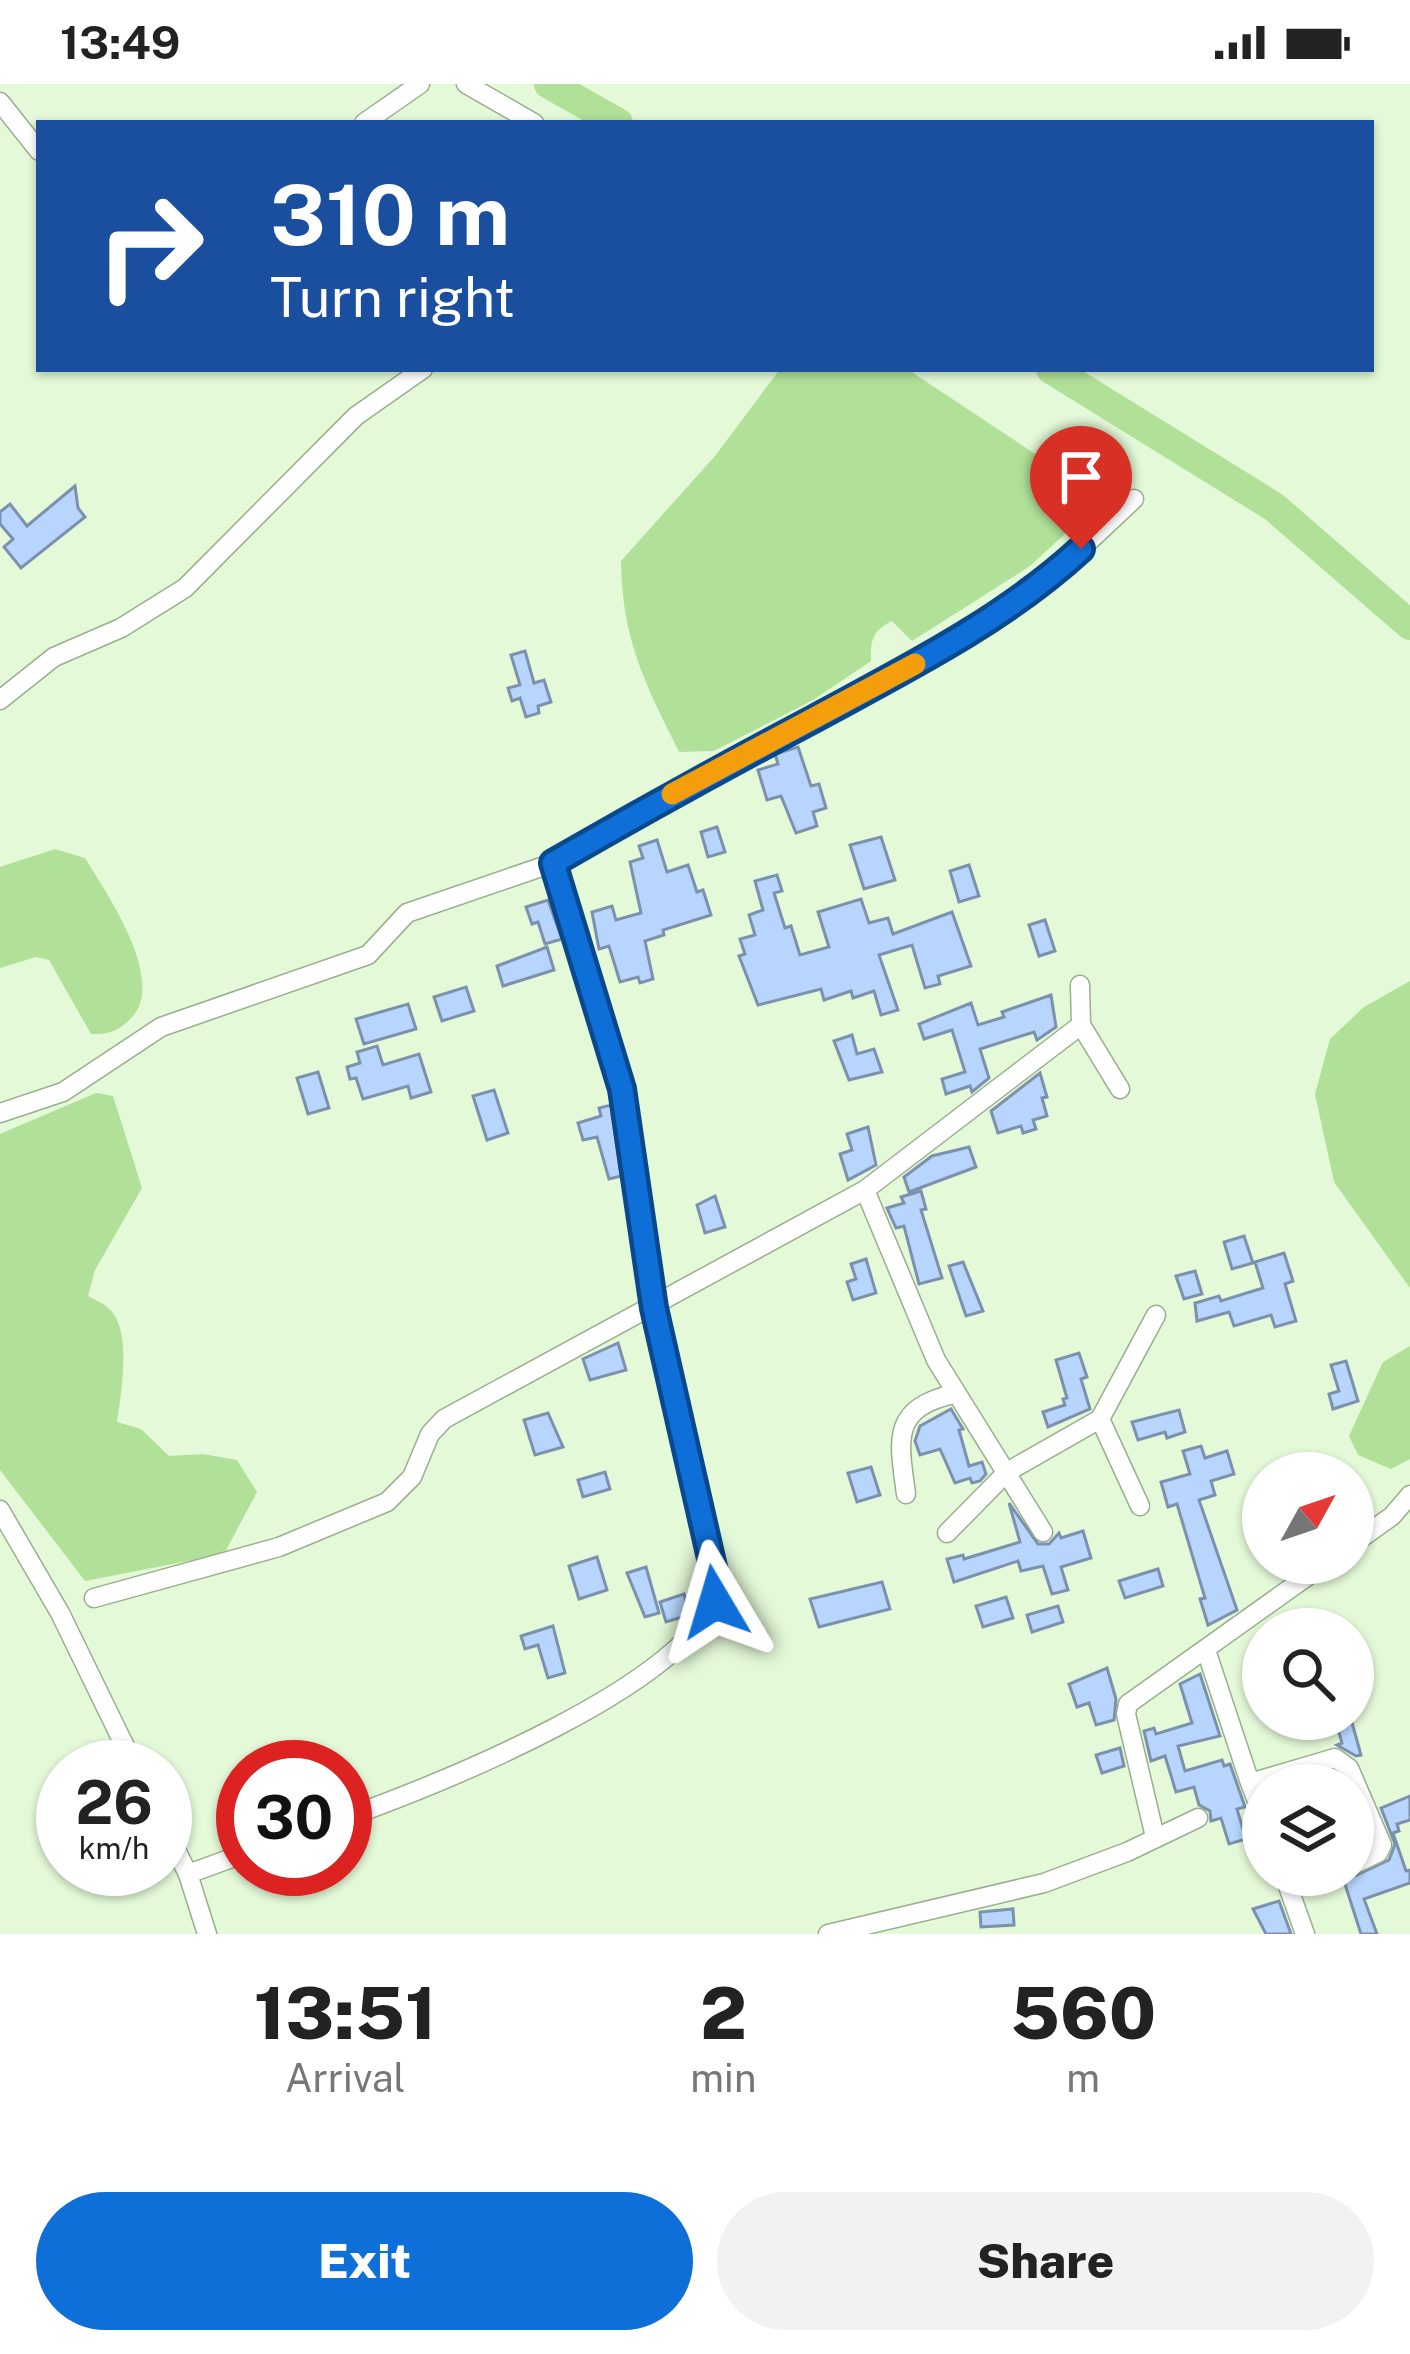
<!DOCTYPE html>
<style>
body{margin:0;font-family:"Public Sans",sans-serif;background:#f2f2f2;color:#222;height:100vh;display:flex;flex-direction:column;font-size:45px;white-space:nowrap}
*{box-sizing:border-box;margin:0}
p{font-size:39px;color:#767676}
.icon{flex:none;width:66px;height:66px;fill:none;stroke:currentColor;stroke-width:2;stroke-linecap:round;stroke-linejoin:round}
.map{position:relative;height:1850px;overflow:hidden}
.panel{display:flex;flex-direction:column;background:#fff;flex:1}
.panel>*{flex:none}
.top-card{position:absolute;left:36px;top:36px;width:1338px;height:252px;border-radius:0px;box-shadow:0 3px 9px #0004;background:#1a4fa0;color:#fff;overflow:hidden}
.needle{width:78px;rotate:50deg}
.fabs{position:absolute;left:1242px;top:1368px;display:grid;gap:24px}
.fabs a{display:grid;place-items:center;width:132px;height:132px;border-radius:50%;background:#fff;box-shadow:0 3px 9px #0004;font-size:60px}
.speed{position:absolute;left:36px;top:1656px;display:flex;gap:24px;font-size:60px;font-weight:700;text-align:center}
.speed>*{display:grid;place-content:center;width:156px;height:156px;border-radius:50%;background:#fff;box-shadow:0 3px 9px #0004;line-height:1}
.speed small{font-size:30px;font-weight:400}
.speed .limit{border:18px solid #d22;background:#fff;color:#111}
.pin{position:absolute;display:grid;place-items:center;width:102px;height:102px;color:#fff;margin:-123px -51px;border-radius:50% 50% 50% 0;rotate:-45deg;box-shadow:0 0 12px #0007}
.pin .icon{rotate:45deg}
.me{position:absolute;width:132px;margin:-66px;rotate:353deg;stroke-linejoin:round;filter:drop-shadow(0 0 9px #0008)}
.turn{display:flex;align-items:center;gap:42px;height:252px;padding:0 36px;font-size:54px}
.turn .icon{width:156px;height:156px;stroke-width:2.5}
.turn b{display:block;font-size:84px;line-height:102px}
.eta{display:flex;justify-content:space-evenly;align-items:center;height:204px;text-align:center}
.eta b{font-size:72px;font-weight:800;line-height:84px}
.primary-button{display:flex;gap:24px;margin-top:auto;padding:24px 36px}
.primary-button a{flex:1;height:138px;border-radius:72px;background:#0f6fd8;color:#fff;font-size:48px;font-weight:800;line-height:138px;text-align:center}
.primary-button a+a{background:#f2f2f2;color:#222}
.status{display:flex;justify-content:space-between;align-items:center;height:84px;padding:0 60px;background:#fff;direction:ltr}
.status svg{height:33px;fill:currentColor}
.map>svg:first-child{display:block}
.water{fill:#b1e098}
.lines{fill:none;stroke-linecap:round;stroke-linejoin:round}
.river{stroke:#b1e098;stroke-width:30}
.building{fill:#b7d5fd;stroke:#7b91ad;stroke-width:3}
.street-casing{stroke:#99ae8f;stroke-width:21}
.street{stroke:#fff;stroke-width:18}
.route-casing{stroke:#0a488c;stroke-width:30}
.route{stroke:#0f6fd8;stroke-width:21}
.slow{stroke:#f59e0b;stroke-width:21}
</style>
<div class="status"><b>13:49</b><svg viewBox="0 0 49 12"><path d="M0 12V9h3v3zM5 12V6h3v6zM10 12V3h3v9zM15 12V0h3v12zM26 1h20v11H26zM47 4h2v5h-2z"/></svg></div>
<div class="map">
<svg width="1410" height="1850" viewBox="0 0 1410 1850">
<rect width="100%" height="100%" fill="#e3f9d8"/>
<!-- water -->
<g class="water">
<path d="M780,285H907L1082,401L1091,426L1030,482L912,557L892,537C873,546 870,557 871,577L813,616L714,667L679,668C645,599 622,556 621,477L715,372Z"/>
<path d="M55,765L85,774C107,810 165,894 133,932C120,946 110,951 91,950L49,876L36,873L0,884V783Z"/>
<polygon points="1410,897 1410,1204 1334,1098 1315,1010 1330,955 1364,923"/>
<path d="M96,1009L113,1012L142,1104L95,1186L88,1212C95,1216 109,1222 113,1229C131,1253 121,1310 117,1338L141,1345L169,1372L203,1370L237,1376L257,1408L224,1470L85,1497L0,1386V1050Z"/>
<polygon points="1410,1262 1410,1375 1391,1385 1358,1371 1349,1352 1383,1278"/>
</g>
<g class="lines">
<!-- river -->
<g class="river">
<polyline points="549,0 618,39"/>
<polyline points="1051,285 1274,423 1410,541"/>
</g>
</g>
<!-- building -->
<g class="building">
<polygon points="75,402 78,424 85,433 21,484 4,463 13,455 0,440 0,428 10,420 27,442"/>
<polygon points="525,567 534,599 544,596 551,618 538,622 539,629 526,633 520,614 512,617 508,604 520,601 511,571"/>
<polygon points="798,663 811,702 819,700 826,724 813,728 817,742 796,749 781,712 767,716 758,686 778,680 775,670"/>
<polygon points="717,743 725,768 708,773 701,748"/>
<polygon points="881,753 895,796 864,805 850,761"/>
<polygon points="657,756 667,788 688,781 697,808 703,806 711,831 663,846 664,851 645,857 653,895 640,899 638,893 620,898 609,862 599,865 592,828 612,822 616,836 641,829 630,778 643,774 639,762"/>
<polygon points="969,781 979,812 959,818 950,787"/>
<polygon points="777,791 782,807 774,809 785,844 791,842 800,871 829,863 818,828 861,815 869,839 888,834 893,850 952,828 971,882 938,892 940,900 925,904 912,861 879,871 898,926 881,931 874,907 853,914 851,907 824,916 821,905 758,921 739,872 745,870 740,855 755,851 749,831 763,826 755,797"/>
<polygon points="548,816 562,855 545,860 538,838 532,840 526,823"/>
<polygon points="1045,836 1055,867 1039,872 1029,841"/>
<polygon points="547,863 554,886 503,902 497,882"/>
<polygon points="466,903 474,927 442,937 434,913"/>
<polygon points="1051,911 1056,943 1037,956 1034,948 980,965 989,994 972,1008 970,1002 946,1010 942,995 965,988 952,946 924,955 919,940 971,919 978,941 1004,933 1002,928"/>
<polygon points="408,920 416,945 364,960 356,935"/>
<polygon points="852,951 857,970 874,965 882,988 849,996 834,957"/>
<polygon points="377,962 383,981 419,970 431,1008 411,1014 408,1002 363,1015 356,994 350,995 347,983 360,979 357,968"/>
<polygon points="318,988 329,1024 308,1030 297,994"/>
<polygon points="1040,989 1047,1013 1042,1014 1047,1032 1033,1036 1036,1045 1023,1049 1021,1042 998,1049 991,1027"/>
<polygon points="494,1006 508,1049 487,1056 473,1012"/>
<polygon points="611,1021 621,1092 609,1095 597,1053 583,1056 578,1039 601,1032 599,1024"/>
<polygon points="868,1043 876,1081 848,1096 840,1070 852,1066 847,1050"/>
<polygon points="969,1063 976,1083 909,1108 904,1093 932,1072"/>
<polygon points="921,1107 926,1125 921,1126 942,1194 919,1200 904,1142 896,1144 887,1124 904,1119 901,1113"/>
<polygon points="715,1112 725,1143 705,1149 697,1121"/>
<polygon points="1244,1152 1253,1179 1232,1185 1224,1158"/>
<polygon points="1284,1169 1293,1197 1285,1200 1296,1237 1275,1243 1271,1231 1234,1242 1229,1228 1197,1237 1195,1219 1219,1212 1221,1217 1263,1204 1255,1178"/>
<polygon points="866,1175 876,1209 853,1216 847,1198 856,1195 851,1180"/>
<polygon points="963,1178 983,1227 966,1232 949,1182"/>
<polygon points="1195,1187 1202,1210 1184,1215 1176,1192"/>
<polygon points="618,1259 626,1286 590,1296 583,1275"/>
<polygon points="1079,1269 1087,1293 1081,1295 1090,1325 1048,1343 1043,1328 1065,1321 1063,1315 1067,1314 1056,1276"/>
<polygon points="1346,1277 1358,1317 1333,1325 1329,1310 1339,1307 1331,1281"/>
<polygon points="951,1325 963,1345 959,1346 969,1382 982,1378 986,1390 980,1397 972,1399 970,1394 955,1399 940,1365 920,1371 915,1357 920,1342"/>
<polygon points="1179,1326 1185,1348 1167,1354 1165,1348 1138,1356 1132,1338"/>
<polygon points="548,1329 563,1363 535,1371 524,1336"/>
<polygon points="1201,1362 1205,1374 1227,1367 1234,1390 1211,1397 1215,1411 1199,1416 1237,1526 1208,1541 1200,1515 1205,1514 1177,1420 1168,1423 1161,1398 1190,1390 1183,1367"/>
<polygon points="871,1383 880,1411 857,1418 848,1389"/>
<polygon points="605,1388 610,1405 583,1413 578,1396"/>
<polygon points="1009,1419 1038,1460 1049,1460 1059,1449 1061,1454 1083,1447 1091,1474 1061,1483 1068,1506 1052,1510 1043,1482 1021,1487 1018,1477 954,1498 947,1475 963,1471 964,1475 1020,1458"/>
<polygon points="597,1473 607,1506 579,1515 569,1482"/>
<polygon points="646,1483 659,1529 645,1533 627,1489"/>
<polygon points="1158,1485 1163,1502 1125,1514 1119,1497"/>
<polygon points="882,1498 890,1525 819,1543 810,1515"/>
<polygon points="684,1510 689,1531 666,1538 660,1518"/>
<polygon points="1006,1513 1013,1534 983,1543 976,1522"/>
<polygon points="1058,1522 1063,1538 1032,1548 1027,1531"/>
<polygon points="553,1542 565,1589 548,1594 538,1561 525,1565 521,1552"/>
<polygon points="1107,1584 1116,1615 1114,1636 1096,1641 1089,1619 1077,1623 1069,1600"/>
<polygon points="1200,1590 1220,1652 1178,1662 1185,1687 1222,1676 1224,1682 1230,1680 1245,1723 1237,1725 1246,1755 1229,1760 1221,1734 1211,1737 1210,1727 1199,1721 1194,1703 1176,1708 1165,1672 1151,1677 1144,1647 1154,1644 1156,1650 1192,1639 1180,1600"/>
<polygon points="1335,1635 1351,1635 1361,1671 1356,1672 1337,1661 1342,1659"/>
<polygon points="1120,1664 1124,1682 1102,1689 1096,1671"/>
<polygon points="1410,1712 1410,1736 1397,1740 1399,1747 1393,1749 1406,1787 1410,1786 1410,1799 1364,1815 1377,1850 1361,1850 1344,1797 1389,1776 1395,1760 1381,1724"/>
<polygon points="1279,1817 1291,1850 1266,1850 1253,1825"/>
<polygon points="1013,1825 1014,1841 981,1843 980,1828"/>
</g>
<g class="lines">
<!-- street casing -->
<g class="street-casing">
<g id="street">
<polyline points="466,0 534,39"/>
<polyline points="0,18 39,67"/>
<polyline points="364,39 420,0"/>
<polyline points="0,616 54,573 121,544 185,504 356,332 423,285"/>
<polyline points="1080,901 1081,941 1120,1005"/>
<polyline points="0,1029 63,1008 161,943 368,871 407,829 553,779"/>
<polyline points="865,1106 936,1276 1043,1448"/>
<path d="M906,1410C899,1357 890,1324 954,1310"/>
<polyline points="1140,1422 1100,1335 1156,1231"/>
<polyline points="0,1426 60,1529 135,1683"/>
<polyline points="947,1449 1007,1388 1100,1335"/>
<polyline points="1353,1460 1392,1432 1410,1411"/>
<polyline points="94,1514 279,1463 387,1418 412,1393 430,1350 444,1335 865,1106 1081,941"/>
<polyline points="1206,1566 1250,1699 1335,1674 1349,1684 1382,1761 1378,1769 1353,1781"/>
<polyline points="1251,1701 1263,1733"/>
<path d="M345,1734C431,1703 697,1599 718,1505L654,1224L622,1005L553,779L690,700L906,586L1054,490L1134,415"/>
<polyline points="165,1744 188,1790"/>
<polyline points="1155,1753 1126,1630 1128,1620 1326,1479"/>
<polyline points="1284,1791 1305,1850"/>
<polyline points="207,1850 188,1790 243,1770"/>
<polyline points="828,1850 1044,1799 1127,1768 1198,1734"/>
</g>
</g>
<!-- street -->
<use href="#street" class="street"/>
</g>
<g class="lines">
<!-- route casing -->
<g class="route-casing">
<path id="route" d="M715,1518L718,1505L654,1224L622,1005L553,779C638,730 723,683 810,637C902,587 1003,537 1081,465"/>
</g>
<!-- route -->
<use href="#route" class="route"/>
<!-- slow -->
<polyline class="slow" points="672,710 915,580"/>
</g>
</svg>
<div class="fabs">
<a><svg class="needle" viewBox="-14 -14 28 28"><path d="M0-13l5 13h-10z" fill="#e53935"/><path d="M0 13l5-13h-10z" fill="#767676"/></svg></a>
<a><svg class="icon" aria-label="search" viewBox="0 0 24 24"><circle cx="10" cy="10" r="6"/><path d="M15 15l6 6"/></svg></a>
<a><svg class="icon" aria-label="layers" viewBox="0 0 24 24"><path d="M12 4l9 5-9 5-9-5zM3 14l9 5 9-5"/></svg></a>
</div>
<div class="speed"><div>26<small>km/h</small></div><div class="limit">30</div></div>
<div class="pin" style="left:1081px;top:465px;background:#d93025"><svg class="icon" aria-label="arrive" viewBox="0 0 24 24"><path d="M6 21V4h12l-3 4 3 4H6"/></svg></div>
<svg class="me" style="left:715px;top:1518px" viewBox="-20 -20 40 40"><path d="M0-17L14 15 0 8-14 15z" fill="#0f6fd8" stroke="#fff" stroke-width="4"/></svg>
<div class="top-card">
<div class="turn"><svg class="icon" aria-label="right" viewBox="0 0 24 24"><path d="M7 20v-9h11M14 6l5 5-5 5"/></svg><div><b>310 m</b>Turn right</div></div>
</div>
</div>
<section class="panel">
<div class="eta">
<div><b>13:51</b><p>Arrival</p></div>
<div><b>2</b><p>min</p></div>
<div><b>560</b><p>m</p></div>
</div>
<div class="primary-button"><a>Exit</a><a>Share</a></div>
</section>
